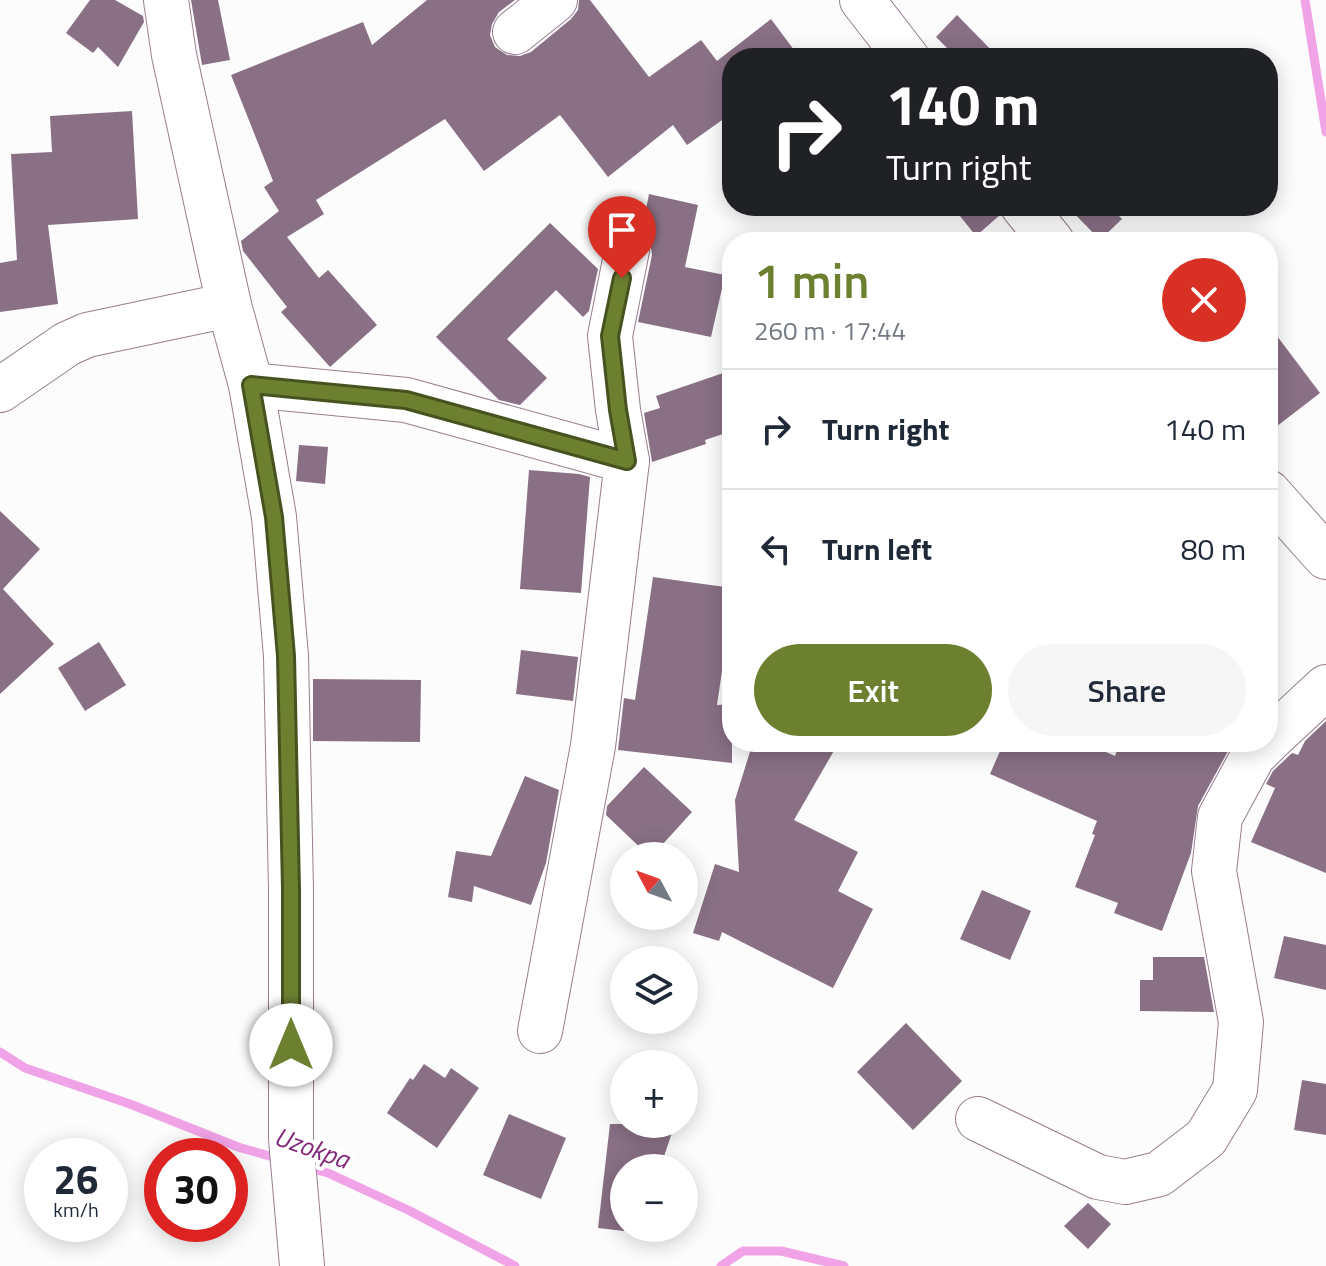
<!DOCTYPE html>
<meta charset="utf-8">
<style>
body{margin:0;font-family:"Titillium Web",sans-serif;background:#f6f6f7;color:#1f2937;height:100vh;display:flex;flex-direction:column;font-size:30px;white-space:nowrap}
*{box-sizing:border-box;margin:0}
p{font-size:26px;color:#747a83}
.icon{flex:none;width:44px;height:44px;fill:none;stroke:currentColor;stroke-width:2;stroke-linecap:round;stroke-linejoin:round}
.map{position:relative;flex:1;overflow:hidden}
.details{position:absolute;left:722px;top:232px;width:556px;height:520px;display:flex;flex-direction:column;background:#fff;border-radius:32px;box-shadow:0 4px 20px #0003}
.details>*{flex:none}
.banner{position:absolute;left:722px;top:48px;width:556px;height:168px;border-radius:32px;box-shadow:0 4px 20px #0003;background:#202124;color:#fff;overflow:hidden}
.needle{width:52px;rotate:311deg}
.tools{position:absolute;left:610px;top:842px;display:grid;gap:16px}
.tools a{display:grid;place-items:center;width:88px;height:88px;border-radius:50%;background:#fff;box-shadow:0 4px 20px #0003;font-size:40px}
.speed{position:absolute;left:24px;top:1138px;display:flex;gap:16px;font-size:40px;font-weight:700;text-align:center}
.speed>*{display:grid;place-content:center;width:104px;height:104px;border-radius:50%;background:#fff;box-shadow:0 4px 20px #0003;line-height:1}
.speed small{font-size:20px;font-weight:400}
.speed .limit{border:12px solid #d22;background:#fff;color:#111}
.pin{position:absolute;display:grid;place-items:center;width:68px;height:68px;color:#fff;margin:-82px -34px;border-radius:50% 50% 50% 0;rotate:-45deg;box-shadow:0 0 8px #0007}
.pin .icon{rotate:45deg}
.me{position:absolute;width:88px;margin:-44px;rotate:0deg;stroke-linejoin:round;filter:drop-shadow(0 0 6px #0008)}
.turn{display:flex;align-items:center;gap:28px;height:168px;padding:0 32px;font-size:36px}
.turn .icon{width:104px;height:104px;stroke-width:2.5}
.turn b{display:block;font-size:56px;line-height:68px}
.round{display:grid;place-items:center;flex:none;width:84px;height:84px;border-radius:42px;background:#f6f6f7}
.headline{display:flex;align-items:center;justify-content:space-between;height:136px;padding:0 32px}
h1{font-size:48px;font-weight:600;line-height:60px;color:#6d8030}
.cta{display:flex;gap:16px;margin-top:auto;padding:16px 32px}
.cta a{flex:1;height:92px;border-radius:48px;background:#6d8030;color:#fff;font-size:32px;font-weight:600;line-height:92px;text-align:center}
.cta a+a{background:#f6f6f7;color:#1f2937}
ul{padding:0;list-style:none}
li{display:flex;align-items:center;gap:24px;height:120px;padding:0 32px;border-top:2px solid #e0e1e3}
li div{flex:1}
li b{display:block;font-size:30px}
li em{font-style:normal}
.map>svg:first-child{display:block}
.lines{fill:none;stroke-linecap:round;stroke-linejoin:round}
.stream{stroke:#f1a3e7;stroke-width:9}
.building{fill:#897085}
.minor-casing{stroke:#977e93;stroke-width:46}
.minor{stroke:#fff;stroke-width:44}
.route-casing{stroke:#47531f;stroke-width:20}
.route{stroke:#6d8030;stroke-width:14}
.labels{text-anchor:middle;stroke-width:8;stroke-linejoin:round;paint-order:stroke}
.water-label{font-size:26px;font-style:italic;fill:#81277a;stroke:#fff}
</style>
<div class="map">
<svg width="1326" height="1266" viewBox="0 0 1326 1266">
<rect width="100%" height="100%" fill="#fcfcfc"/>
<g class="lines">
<!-- stream -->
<g class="stream">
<polyline points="1305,0 1326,132"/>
<polyline points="0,1052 25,1068 130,1104 238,1147 280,1159"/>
<polyline points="306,1167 328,1173 408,1210 515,1266"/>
<polyline points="721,1266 743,1251 781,1251 844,1266"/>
</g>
</g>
<!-- building -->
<g class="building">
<polygon points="90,0 115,0 143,16 144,22 118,67 98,47 93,53 66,33"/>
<polygon points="191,0 218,0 230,60 202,65"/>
<polygon points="427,0 515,0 499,12 492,24 490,35 495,47 507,55 520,56 531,52 571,19 578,10 579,0 590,0 649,77 701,40 717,61 771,19 800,58 732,58 732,113 687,145 673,125 608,177 560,115 484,171 445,119 316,200 324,214 287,237 319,278 328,270 377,325 330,367 281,312 287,307 243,251 241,241 279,211 264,187 273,181 231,75 363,22 372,45"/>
<polygon points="957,15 999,58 957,58 936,37"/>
<polygon points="132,111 138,219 48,225 58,304 0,312 0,263 17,260 11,154 52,152 50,116"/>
<polygon points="649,194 698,205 685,267 725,275 711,337 638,322 652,255 650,241 642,230"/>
<polygon points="952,206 999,206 1000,215 976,236"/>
<polygon points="1067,206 1109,206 1122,219 1100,240"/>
<polygon points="550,223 598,269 589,311 583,317 556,290 507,339 547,378 520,405 499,400 436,337"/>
<polygon points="1268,324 1320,393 1268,433"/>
<polygon points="732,370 732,431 705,440 706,444 652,462 644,413 660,408 656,396"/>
<polygon points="299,445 328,447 325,484 296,481"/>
<polygon points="529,470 579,474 590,477 581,593 520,589"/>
<polygon points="0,511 40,549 3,589 54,644 0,694"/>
<polygon points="653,577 732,588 732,603 717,705 732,704 732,763 618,750 624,698 635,700"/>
<polygon points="99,642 126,685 85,711 58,668"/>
<polygon points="521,650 578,657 573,701 516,694"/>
<polygon points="313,679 421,680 420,742 313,741"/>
<polygon points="1326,721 1326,873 1251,842 1275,788 1266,784 1273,771 1292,753 1298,755 1305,741"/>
<polygon points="753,742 839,742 794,820 858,852 838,891 873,909 833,988 722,932 719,941 693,933 715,864 739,872 735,800"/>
<polygon points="1004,742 1083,742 1115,756 1120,742 1233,742 1198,806 1191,853 1162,931 1114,913 1118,903 1075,887 1095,835 1092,834 1097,821 990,774"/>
<polygon points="644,767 692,812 652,856 649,856 606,815 607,806"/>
<polygon points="525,776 559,790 546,863 531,905 474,886 472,902 448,897 456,851 491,856"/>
<polygon points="982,890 1031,911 1010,960 960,939"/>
<polygon points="1284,936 1326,945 1326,990 1274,978"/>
<polygon points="1153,957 1204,957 1214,1012 1140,1011 1140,980 1153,980"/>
<polygon points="906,1023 962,1081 913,1130 857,1072"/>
<polygon points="424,1064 445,1078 451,1068 479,1088 437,1148 387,1113 410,1078 413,1080"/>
<polygon points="1302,1080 1326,1084 1326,1135 1294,1130"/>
<polygon points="509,1114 566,1138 541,1199 483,1175"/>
<polygon points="610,1124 675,1124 660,1168 624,1168 624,1231 598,1228"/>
<polygon points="1088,1203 1111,1224 1088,1249 1064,1226"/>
</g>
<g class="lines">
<!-- minor casing -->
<g class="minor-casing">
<g id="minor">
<polyline points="166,0 174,55 229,305 251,385 274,517 286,656 291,889 291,1139 302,1266"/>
<polyline points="862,0 907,58"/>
<polyline points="515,32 555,0"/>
<polyline points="1023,206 1052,242"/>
<polyline points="251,385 406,400 627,461"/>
<polyline points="0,390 67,344 87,335 229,305"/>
<polyline points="1268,492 1326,557"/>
<polyline points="1268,741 1326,687"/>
<polyline points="540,1031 593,746 627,461 618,410 610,336 627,250"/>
<polyline points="978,1119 1098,1177 1125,1182 1159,1174 1206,1138 1235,1090 1241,1022 1214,871 1220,817 1253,756 1267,742"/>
</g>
</g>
<!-- minor -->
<use href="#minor" class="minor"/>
</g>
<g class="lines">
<!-- route casing -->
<g class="route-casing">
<polyline id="route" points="291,1045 291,889 286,656 274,517 251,385 406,400 627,461 618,410 610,336 622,278"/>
</g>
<!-- route -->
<use href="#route" class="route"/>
</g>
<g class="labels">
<!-- water labels -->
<g class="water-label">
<text transform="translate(312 1148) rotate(19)" y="9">Uzokpa</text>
</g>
</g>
</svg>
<div class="tools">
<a><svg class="needle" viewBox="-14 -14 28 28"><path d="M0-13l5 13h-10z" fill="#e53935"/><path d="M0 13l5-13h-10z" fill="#747a83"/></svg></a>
<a><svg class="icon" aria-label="layers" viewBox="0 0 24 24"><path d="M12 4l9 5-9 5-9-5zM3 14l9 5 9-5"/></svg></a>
<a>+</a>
<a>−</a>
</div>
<div class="speed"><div>26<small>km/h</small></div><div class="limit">30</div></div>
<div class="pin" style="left:622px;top:278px;background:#d93025"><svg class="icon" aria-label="arrive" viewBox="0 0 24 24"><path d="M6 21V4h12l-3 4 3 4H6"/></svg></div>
<svg class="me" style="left:291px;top:1045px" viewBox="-20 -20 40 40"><circle r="19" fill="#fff"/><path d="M0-13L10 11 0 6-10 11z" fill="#6d8030"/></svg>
<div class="banner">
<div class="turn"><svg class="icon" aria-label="right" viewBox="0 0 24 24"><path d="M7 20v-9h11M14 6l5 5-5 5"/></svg><div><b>140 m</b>Turn right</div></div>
</div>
<section class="details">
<div class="headline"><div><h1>1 min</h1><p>260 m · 17:44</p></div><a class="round" style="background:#d93025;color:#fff"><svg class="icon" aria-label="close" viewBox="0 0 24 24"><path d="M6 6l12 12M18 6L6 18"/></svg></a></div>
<ul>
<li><svg class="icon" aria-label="right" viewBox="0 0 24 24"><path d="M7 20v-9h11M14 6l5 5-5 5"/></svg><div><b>Turn right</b></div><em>140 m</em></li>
<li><svg class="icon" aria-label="left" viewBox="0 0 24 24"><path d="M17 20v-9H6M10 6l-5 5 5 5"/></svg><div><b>Turn left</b></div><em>80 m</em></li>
</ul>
<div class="cta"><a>Exit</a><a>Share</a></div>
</section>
</div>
